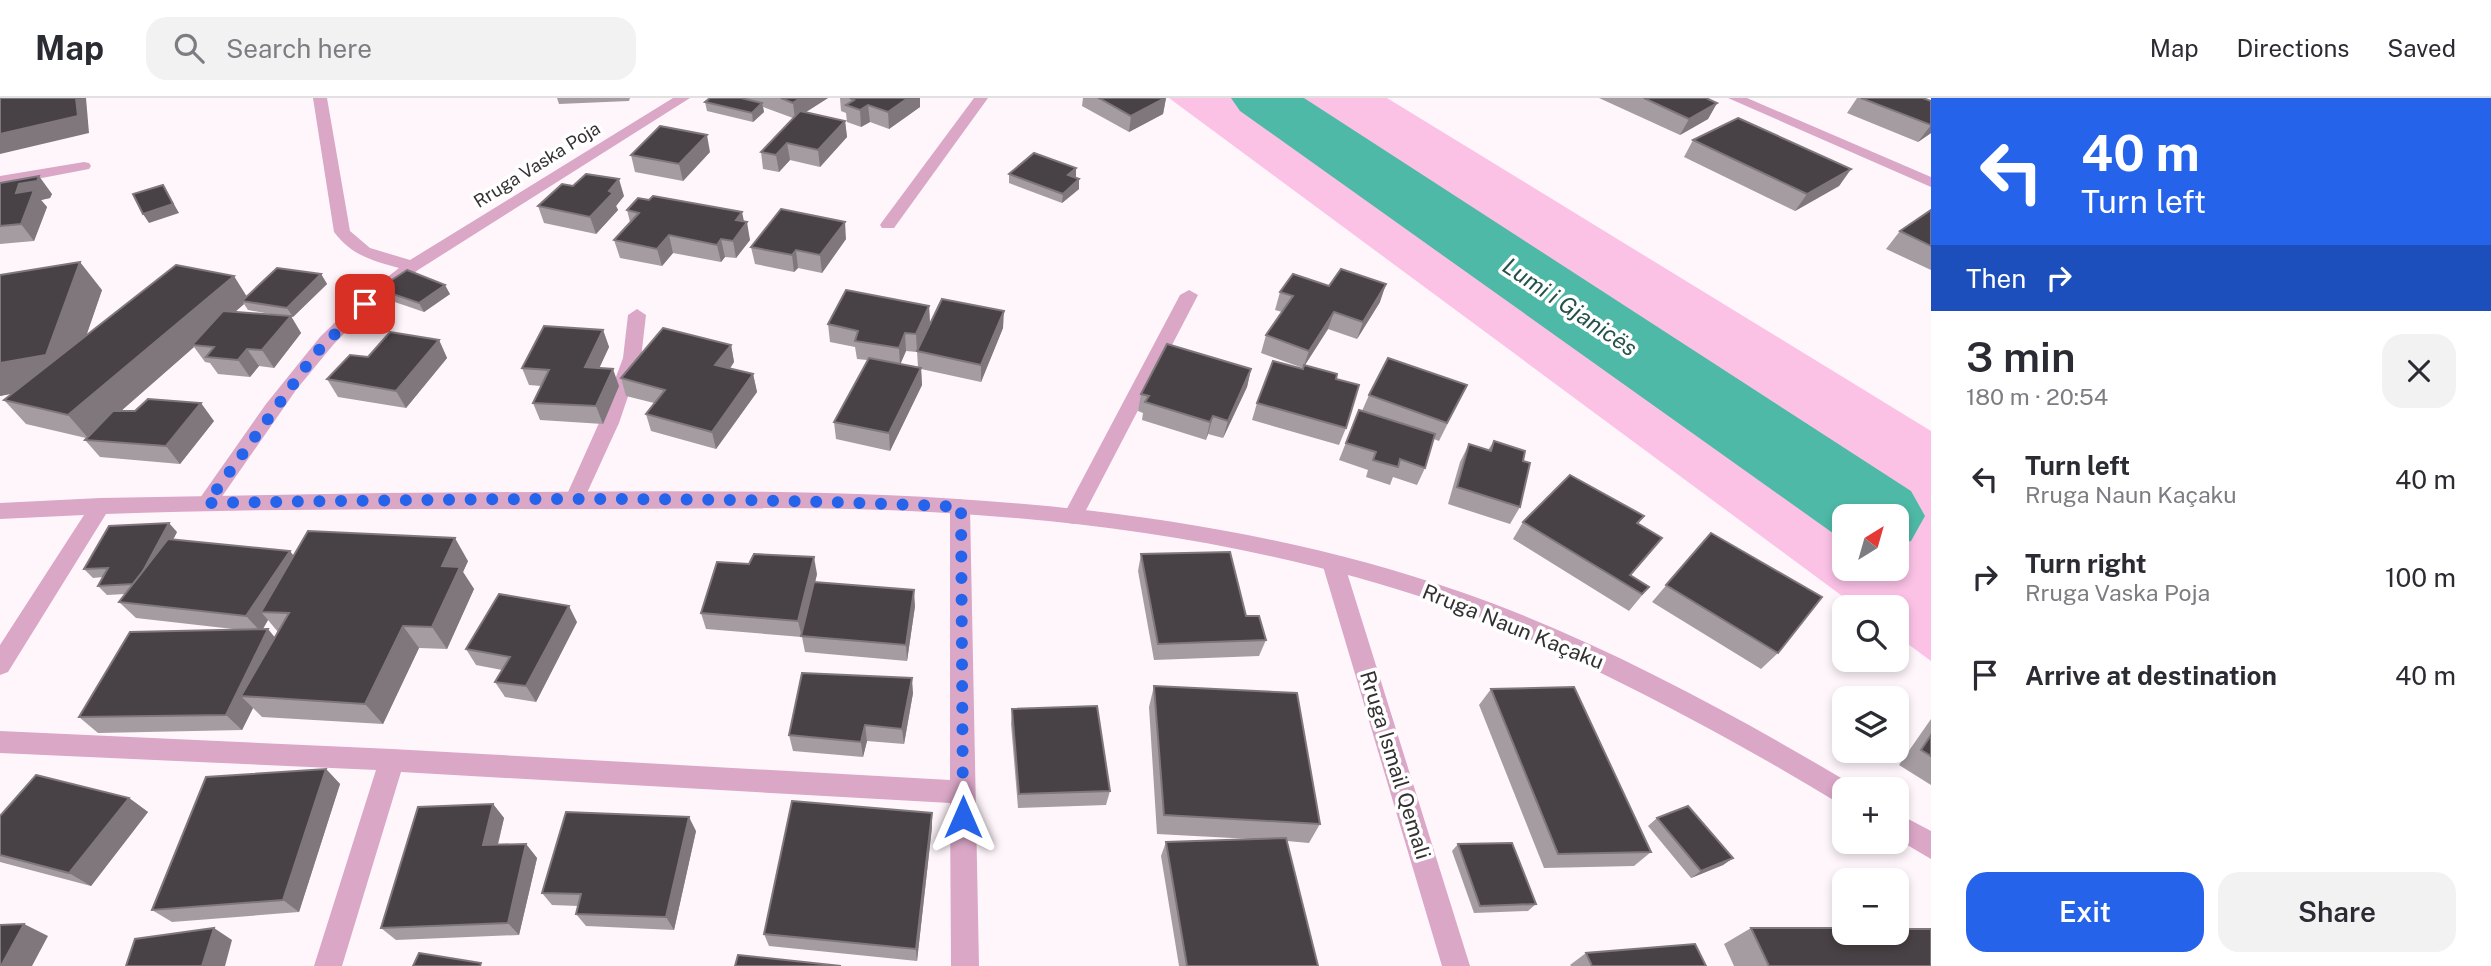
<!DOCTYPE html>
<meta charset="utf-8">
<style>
body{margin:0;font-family:"Public Sans",sans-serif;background:#f2f2f3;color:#2b2b33;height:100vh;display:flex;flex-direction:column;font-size:26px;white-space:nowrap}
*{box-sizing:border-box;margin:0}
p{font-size:23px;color:#7c7c81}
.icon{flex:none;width:38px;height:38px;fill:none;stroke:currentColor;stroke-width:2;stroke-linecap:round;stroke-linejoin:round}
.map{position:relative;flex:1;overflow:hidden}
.sheet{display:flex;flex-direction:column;background:#fff;width:560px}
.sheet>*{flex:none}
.guide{background:#2563eb;color:#fff;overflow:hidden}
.needle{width:46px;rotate:37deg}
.tools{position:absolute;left:1832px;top:406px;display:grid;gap:14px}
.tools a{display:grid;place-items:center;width:77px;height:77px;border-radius:14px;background:#fff;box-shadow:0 4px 10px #0003;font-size:35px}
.pin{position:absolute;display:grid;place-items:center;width:60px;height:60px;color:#fff;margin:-30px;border-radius:14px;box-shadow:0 4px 10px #0006}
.me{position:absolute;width:77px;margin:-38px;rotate:0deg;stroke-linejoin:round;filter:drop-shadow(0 0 5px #0008)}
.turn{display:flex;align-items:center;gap:24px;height:147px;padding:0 35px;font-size:32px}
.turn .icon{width:91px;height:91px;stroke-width:2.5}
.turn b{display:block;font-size:49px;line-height:60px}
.then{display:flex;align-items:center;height:66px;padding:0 35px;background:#0003;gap:14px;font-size:26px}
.round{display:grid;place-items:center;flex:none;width:74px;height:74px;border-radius:21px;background:#f2f2f3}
.summary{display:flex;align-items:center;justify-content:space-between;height:119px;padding:0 35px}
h1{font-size:42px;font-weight:600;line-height:52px}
.action{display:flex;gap:14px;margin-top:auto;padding:14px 35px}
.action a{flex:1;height:80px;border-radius:21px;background:#2563eb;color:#fff;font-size:28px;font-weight:600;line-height:80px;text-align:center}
.action a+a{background:#f2f2f3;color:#2b2b33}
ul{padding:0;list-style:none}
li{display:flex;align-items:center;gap:21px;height:98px;padding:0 35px}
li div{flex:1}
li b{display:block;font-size:26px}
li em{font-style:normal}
header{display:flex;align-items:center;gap:42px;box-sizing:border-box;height:98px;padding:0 35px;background:#fff;border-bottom:2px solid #e1e1e2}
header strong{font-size:33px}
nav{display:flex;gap:38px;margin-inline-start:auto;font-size:24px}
.search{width:490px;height:63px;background:#f2f2f3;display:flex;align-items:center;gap:18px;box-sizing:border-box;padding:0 24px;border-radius:21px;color:#7c7c81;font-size:26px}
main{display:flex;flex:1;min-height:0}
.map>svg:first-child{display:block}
.green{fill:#fbc2e6;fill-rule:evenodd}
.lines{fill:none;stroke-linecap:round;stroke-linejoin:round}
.river{fill:#4eb9a6;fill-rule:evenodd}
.service{fill:#daa7c7;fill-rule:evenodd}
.minor{fill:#daa7c7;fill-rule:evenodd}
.tertiary{fill:#daa7c7;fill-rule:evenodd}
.wall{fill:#a49ca0;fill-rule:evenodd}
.shaded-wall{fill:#7f777c}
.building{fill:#484145;stroke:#7f777c;stroke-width:2}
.route{stroke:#2563eb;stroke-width:12;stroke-dasharray:0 21.6}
.labels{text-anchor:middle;stroke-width:7;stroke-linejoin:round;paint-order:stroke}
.far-street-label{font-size:18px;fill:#343133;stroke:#fff}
.street-label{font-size:21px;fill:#343133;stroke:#fff}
.water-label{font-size:23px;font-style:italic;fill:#25534a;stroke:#fff}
</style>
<header>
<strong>Map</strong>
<div class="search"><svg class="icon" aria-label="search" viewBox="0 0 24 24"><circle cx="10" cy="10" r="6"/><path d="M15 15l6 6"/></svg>Search here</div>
<nav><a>Map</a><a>Directions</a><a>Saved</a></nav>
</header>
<main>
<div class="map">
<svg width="1931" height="868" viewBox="0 0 1931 868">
<rect width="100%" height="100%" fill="#fff6fb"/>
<!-- green -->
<path class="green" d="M1169,0H1387L1931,333V563L1897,538V509H1857ZM1844,418H1897V471H1844Z"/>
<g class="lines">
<!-- river -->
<polygon class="river" points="1231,0 1304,0 1911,393 1925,418 1911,443 1897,447 1897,418 1844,418 1844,443 1240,13"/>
<!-- service -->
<g class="service">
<polygon points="1189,192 1198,197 1083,418 1080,424 1073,426 1066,424 1063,418 1180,197"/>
<polygon points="637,211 646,217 641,260 619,325 581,408 574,411 567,408 564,403 599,325 623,260 628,217"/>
</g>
<!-- minor -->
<g class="minor">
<path d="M313,0H327L350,133L370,150L410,162L673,0H690L418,172L368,211L333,247L296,292L214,410L207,413L200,410L197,405L200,400L266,306L320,239L356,204L399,170C373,163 351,157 334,134Z"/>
<polygon points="974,0 988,0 894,130 882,130 880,127 882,124"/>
<polygon points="1728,0 1747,0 1931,79 1931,89"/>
<polygon points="84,64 89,65 91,68 89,71 0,88 0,78"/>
<polygon points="960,401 967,404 970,409 979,868 951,868 950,705 401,674 342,868 314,868 376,672 0,655 0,633 392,651 950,682 950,409 953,404"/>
<polygon points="1333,457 1341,459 1344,465 1470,868 1442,868 1322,465 1325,459"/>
</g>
<!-- tertiary -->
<g class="tertiary">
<path d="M382,395C743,394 1114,374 1461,494C1596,541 1730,614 1853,687L1855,691H1844V707L1835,703C1758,656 1680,614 1599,574C1548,549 1496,524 1443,506C1253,441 1050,416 851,411C773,409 695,411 617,411C447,411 276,410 106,416L8,574L0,577V547L84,417L0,421V405L100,400Z"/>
<polygon points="1897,715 1931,733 1931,761 1897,741"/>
</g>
</g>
<!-- wall -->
<g class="wall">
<polygon points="557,0 630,0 629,3 559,6"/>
<polygon points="710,0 828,0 806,14 845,23 847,39 820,69 790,62 779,74 763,71 761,54 793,20 763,9 764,14 753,24 707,13 705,4"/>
<polygon points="840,0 920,0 920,9 889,31 870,24 861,29 847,24 846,15 841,13"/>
<polygon points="1083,0 1166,0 1163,16 1129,34 1082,8"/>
<polygon points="1599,0 1706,0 1717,5 1708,21 1680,37"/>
<polygon points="1857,0 1923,0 1931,3 1931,35 1918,44 1847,15"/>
<polygon points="1693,42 1851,71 1839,88 1795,113 1684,59"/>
<polygon points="710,54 683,83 635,74 631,57"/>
<polygon points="1009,76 1076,79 1079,91 1062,105 1009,85"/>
<polygon points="0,85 52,96 50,100 41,102 47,109 34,143 0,146"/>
<polygon points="624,98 616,108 618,112 596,136 544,125 538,108"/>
<polygon points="627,112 744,124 750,142 736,160 725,159 721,164 673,155 662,168 620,160 614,142 630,124"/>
<polygon points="1931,112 1931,172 1886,151 1900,133"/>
<polygon points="846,141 822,175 798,170 794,174 755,166 751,149"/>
<path d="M321,176L327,186L293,219H291L301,235L274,270L259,268L250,279L218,276L210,265L205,264L194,249L121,313L214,323L180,366L100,359L85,342L86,340L26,326L4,302L13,295L0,298V177L102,192L86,238L247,198ZM244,206L248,212L276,217L235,214Z"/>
<polygon points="1329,188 1380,204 1357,241 1328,231 1305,267 1336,281 1346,330 1339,347 1252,322 1257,305 1303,270 1261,255 1266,237 1282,214 1275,212 1280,194"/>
<polygon points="378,191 450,196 424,214 383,200"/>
<path d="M929,208L930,226L1003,230L981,284L921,271L922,287L890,353L836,341L834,324L867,262L857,261L855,249L830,244L828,226ZM906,253L917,254V253L918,269L900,266Z"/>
<polygon points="603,232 609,249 599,270 619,288 603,326 540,322 533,305 541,288 529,287 522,270"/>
<polygon points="439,242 447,260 406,310 338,299 327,281 368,259"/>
<polygon points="731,247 734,264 730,271 753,276 757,294 716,351 651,333 646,316 654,305 626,298 621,280"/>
<polygon points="1251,271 1247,289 1223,340 1208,336 1206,342 1142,322 1143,315 1138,313 1141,296"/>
<polygon points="1467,287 1439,343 1434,341 1425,370 1417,387 1393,379 1390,387 1366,379 1368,372 1339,362 1359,312 1362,313 1369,297"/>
<polygon points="1494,343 1523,363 1520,409 1510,426 1448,406 1460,364 1469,346 1488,352"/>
<polygon points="1644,418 1638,426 1662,440 1630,477 1649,489 1629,513 1513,441 1523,424"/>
<path d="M177,434L173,442L294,458L468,463L463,474L474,491L447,551L419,550L383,626L262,619L253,610L242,632L98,635L79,619L242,532L136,520L119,504L125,496L107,497L98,488L103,479L93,480L84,471ZM268,522L278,534L275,540L263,531Z"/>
<polygon points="1711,435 1778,555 1761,571 1652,504"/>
<polygon points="1141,456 1246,518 1266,542 1259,558 1154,562 1138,473"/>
<polygon points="817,476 815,484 915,508 907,563 805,554 802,539 706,531 701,515"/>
<polygon points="577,524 536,604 505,599 495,584 502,572 476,567 466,551"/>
<polygon points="1154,588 1320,726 1309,745 1287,743 1318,868 1179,868 1161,758 1166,744 1251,741 1157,736 1149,609"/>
<polygon points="1491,591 1651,754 1634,768 1544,770 1479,607"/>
<polygon points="913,595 904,646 867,643 863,659 793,653 789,637"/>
<polygon points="1012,611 1110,693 1106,707 1018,710 1011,626"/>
<polygon points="1931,621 1931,687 1899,667"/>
<polygon points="326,671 340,686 299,814 172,824 152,812"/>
<polygon points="129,700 148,714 91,788 0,764 0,718"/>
<polygon points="493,706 504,720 498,747 526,746 537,760 519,837 396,842 381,830"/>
<polygon points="1657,720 1733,760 1723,767 1691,780 1648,728"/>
<polygon points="932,729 917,863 769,848 764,836"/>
<polygon points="696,733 674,832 586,828 576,816 578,808 552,807 542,795"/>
<polygon points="1458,746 1536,806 1528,813 1474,815 1452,753"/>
<polygon points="1751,830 1931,868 1734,868 1724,846"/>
<polygon points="1586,855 1706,868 1571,868 1570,867"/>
</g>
<!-- shaded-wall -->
<g class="shaded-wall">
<polygon points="76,0 86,0 89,35 0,56 0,36"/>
<polygon points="800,0 828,0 795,21 793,5"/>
<polygon points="908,0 920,0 920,9 889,31 888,14"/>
<polygon points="1166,0 1163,16 1129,34 1131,18"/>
<polygon points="762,5 764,14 753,24 752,15"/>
<polygon points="1717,5 1708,21 1680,37 1689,21"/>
<polygon points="868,7 870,24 861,29 860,12"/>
<polygon points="845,23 847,39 820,69 818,52"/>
<polygon points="1931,27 1931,35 1918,44"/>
<polygon points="707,37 710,54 683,83 679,66"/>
<polygon points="787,45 790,62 779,74 776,57"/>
<polygon points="1076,70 1076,79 1068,86 1068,77"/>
<polygon points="1851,71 1839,88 1795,113 1807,96"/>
<polygon points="39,78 52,96 50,100 41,102 47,109 34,143 21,126 16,95 19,86"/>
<polygon points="619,81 624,98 616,108 618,112 596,136 590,119"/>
<polygon points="1079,81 1079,91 1062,105 1063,96"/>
<polygon points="163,87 179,115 149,125 143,116"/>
<polygon points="742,114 745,128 747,124 750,142 736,160 733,143 736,122"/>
<polygon points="845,124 846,141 822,175 820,157"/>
<polygon points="669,137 673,155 662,168 657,151"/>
<polygon points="721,141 725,159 721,164 717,147"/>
<polygon points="796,152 798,170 794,174 792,157"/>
<polygon points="80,164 102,192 70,285 0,298 0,265"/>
<polygon points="321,176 327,186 293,219 287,210"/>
<polygon points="234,178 249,202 242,203 244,206 197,247 192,247 194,249 89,341 68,317"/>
<polygon points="1386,186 1380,204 1357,241 1363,224"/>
<polygon points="445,187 450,196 424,214 419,205"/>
<polygon points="929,208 930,226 917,254 916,236"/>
<polygon points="1004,213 1003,230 981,284 981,267"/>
<polygon points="1334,214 1328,231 1303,270 1309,253"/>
<polygon points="291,218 301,235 274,270 262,252"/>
<polygon points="603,232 609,249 592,286 585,269"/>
<polygon points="905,235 906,253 900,267 899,250"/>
<polygon points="439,242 447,260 406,310 396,293"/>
<polygon points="731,247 734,264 720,284 715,267"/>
<polygon points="247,251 259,268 250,279 238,262"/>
<polygon points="921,270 922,287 890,353 889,335"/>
<polygon points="613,271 619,288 603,326 596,308"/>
<polygon points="1251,271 1247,289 1223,340 1228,323"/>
<polygon points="753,276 757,294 716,351 712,334"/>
<polygon points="201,305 214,323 180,366 166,348"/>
<polygon points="1213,318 1208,336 1206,342 1210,324"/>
<polygon points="169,425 177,434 144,495 135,486"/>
<polygon points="455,440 468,463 463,474 474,491 447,551 432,529 442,468"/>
<polygon points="1662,440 1649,456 1624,485 1630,477"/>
<polygon points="290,453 303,470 261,514 268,522 261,534 246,518"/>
<polygon points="814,459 817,476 802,539 798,523"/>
<polygon points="914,492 915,508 907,563 906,547"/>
<polygon points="569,508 577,524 536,604 526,588"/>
<polygon points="403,528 419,550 383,626 365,606"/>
<polygon points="268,531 282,548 241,598 253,610 242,632 226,617"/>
<polygon points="912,580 913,595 904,646 902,631"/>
<polygon points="865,627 867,643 863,659 861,644"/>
<polygon points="326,671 340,686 299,814 283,802"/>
<polygon points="129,700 148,714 91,788 69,775"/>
<polygon points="493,706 504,720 494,761 483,747"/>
<polygon points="932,715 932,729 917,863 916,851"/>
<polygon points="689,719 696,733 674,832 666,819"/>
<polygon points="526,746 537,760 519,837 508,825"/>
<polygon points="1733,760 1723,767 1691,780 1701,773"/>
<polygon points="24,826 48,838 32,868 1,868"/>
<polygon points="214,830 232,842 225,868 202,868"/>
</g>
<!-- building -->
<g class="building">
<polygon points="0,0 76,0 78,18 0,36"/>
<polygon points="710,0 741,0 762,5 752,15 705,4"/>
<polygon points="781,0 800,0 793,5"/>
<polygon points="850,0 908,0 888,14 868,7 860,12 846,7 854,2"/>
<polygon points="1099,0 1165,0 1131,18"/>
<polygon points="1644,0 1706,0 1717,5 1689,21"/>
<polygon points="1861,0 1923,0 1931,3 1931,27"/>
<polygon points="800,13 845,23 818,52 787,45 776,57 761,54"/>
<polygon points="1738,20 1851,71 1807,96 1693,42"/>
<polygon points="660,28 707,37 679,66 631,57"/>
<polygon points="1034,55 1076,70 1068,77 1079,81 1063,96 1009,76"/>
<polygon points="586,76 619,81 609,93 613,95 590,119 538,108 562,86 573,88"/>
<polygon points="39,78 37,83 19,86 16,95 34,92 21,126 0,128 0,85"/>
<polygon points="163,87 173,106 143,116 133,96"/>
<polygon points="653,98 742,114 736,122 747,124 733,143 721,141 717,147 669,137 657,151 614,142 639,115 627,112 638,100 649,102"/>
<polygon points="781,111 845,124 820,157 796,152 792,157 751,149"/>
<polygon points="1931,112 1931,148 1900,133"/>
<polygon points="80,164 46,257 0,265 0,177"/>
<polygon points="176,167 234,178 68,317 4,302"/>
<polygon points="277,170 321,176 287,210 242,203"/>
<polygon points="1341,171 1386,186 1363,224 1334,214 1309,253 1266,237 1293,198 1280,194 1293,176 1329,188"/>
<polygon points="407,172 445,187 419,205 378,191"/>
<polygon points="846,192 929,208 916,236 905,235 899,250 855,243 858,233 828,226"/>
<polygon points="942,201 1004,213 981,267 917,253"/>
<polygon points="223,213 291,218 262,252 247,251 238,262 206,259 214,249 192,247"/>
<polygon points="544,228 603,232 585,269 613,271 596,308 533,305 549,272 522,270"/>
<polygon points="663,230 731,247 715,267 753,276 712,334 646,316 665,292 621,280"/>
<polygon points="390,234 439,242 396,293 327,281 350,257 368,259"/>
<polygon points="1167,246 1251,271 1228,323 1213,318 1210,324 1145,304 1149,298 1141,296"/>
<polygon points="869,260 921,270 889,335 834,324"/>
<polygon points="1388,260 1467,287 1447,325 1369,297"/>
<polygon points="1273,263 1303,271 1304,267 1337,276 1336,281 1359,287 1346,330 1257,305"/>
<polygon points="148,301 201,305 166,348 85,342 113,313 135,313"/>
<polygon points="1359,312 1435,336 1425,370 1400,361 1398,369 1373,362 1376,354 1346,345"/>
<polygon points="1494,343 1525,353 1523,363 1530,365 1520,409 1457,389 1469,346 1491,353"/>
<polygon points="1570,377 1644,418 1637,425 1662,440 1630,477 1649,489 1642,496 1523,424"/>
<polygon points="169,425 142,475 133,486 98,488 108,470 84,471 109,428"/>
<polygon points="308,433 455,440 442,468 460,469 432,529 403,528 365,606 241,598 289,515 261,514"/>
<polygon points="1711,435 1822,499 1778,555 1666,487"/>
<polygon points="168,441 290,453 246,518 119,504"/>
<polygon points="1230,454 1246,518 1259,518 1266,542 1158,546 1141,456"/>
<polygon points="754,456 814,459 798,523 701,515 717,464 749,466"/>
<polygon points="814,484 914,492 906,547 801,538"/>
<polygon points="499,496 569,508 526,588 495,584 510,559 466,551"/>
<polygon points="268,531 226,617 79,619 130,534"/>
<polygon points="802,575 912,580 902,631 865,627 861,644 789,637"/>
<polygon points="1154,588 1297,595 1320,726 1164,717"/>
<polygon points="1574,589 1651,754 1558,756 1491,591"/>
<polygon points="1097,608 1110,693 1019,696 1012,611"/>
<polygon points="1931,637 1931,658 1921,652"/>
<polygon points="326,671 283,802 152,812 206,679"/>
<polygon points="36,677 129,700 69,775 0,757 0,718"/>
<polygon points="792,703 932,715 916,851 764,836"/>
<polygon points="493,706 483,747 526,746 508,825 381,830 418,709"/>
<polygon points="1688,708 1733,760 1701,773 1657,720"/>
<polygon points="566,714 689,719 666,819 576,816 581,796 542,795"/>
<polygon points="1286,740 1318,868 1187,868 1166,744"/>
<polygon points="1512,745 1536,806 1480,808 1458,746"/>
<polygon points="24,826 1,868 0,868 0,827"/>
<polygon points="214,830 202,868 126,868 135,841"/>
<polygon points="1751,830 1844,830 1844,835 1897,835 1897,831 1931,831 1931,868 1769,868"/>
<polygon points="1695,846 1706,868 1592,868 1586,855"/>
<polygon points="419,855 481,865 480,868 413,868"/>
<polygon points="738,857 841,868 735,868"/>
</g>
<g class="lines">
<!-- route -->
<path class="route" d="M365,206L315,256L207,405C458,401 710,397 961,409L963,719"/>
</g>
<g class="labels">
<!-- far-street labels -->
<g class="far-street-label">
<text transform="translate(537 67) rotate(-32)" y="6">Rruga Vaska Poja</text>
</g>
<!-- street labels -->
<g class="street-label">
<text transform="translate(1513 529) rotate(22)" y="7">Rruga Naun Kaçaku</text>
<text transform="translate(1395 667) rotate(73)" y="7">Rruga Ismail Qemali</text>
</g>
<!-- water labels -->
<g class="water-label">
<text transform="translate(1570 209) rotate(34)" y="8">Lumi i Gjanicës</text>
</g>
</g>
</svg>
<div class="tools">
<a><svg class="needle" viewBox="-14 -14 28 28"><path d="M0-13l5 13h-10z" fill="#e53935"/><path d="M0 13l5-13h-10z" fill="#7c7c81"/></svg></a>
<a><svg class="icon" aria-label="search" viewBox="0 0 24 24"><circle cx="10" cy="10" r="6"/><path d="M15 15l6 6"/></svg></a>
<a><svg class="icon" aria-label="layers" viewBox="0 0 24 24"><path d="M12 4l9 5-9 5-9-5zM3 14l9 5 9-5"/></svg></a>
<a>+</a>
<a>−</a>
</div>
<div class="pin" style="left:365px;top:206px;background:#d93025"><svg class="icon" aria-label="arrive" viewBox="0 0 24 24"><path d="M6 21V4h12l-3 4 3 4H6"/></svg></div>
<svg class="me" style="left:963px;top:719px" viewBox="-20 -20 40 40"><path d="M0-17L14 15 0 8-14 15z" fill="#2563eb" stroke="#fff" stroke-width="4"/></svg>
</div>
<section class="sheet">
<div class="guide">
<div class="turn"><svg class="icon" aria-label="left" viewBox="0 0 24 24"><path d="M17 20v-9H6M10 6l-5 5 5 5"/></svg><div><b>40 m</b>Turn left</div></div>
<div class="then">Then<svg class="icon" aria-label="right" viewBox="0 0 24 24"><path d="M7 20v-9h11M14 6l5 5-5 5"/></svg></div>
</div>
<div class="summary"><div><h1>3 min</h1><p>180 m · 20:54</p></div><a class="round"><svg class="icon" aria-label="close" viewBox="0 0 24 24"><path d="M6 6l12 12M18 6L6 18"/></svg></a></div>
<ul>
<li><svg class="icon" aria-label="left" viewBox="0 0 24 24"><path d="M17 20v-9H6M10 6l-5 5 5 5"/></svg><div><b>Turn left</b><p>Rruga Naun Kaçaku</p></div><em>40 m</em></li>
<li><svg class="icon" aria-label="right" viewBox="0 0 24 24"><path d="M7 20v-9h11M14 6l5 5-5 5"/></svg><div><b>Turn right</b><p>Rruga Vaska Poja</p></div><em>100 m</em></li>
<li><svg class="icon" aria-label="arrive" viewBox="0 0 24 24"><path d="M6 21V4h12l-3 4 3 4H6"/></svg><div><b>Arrive at destination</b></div><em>40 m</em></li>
</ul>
<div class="action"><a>Exit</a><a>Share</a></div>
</section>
</main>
